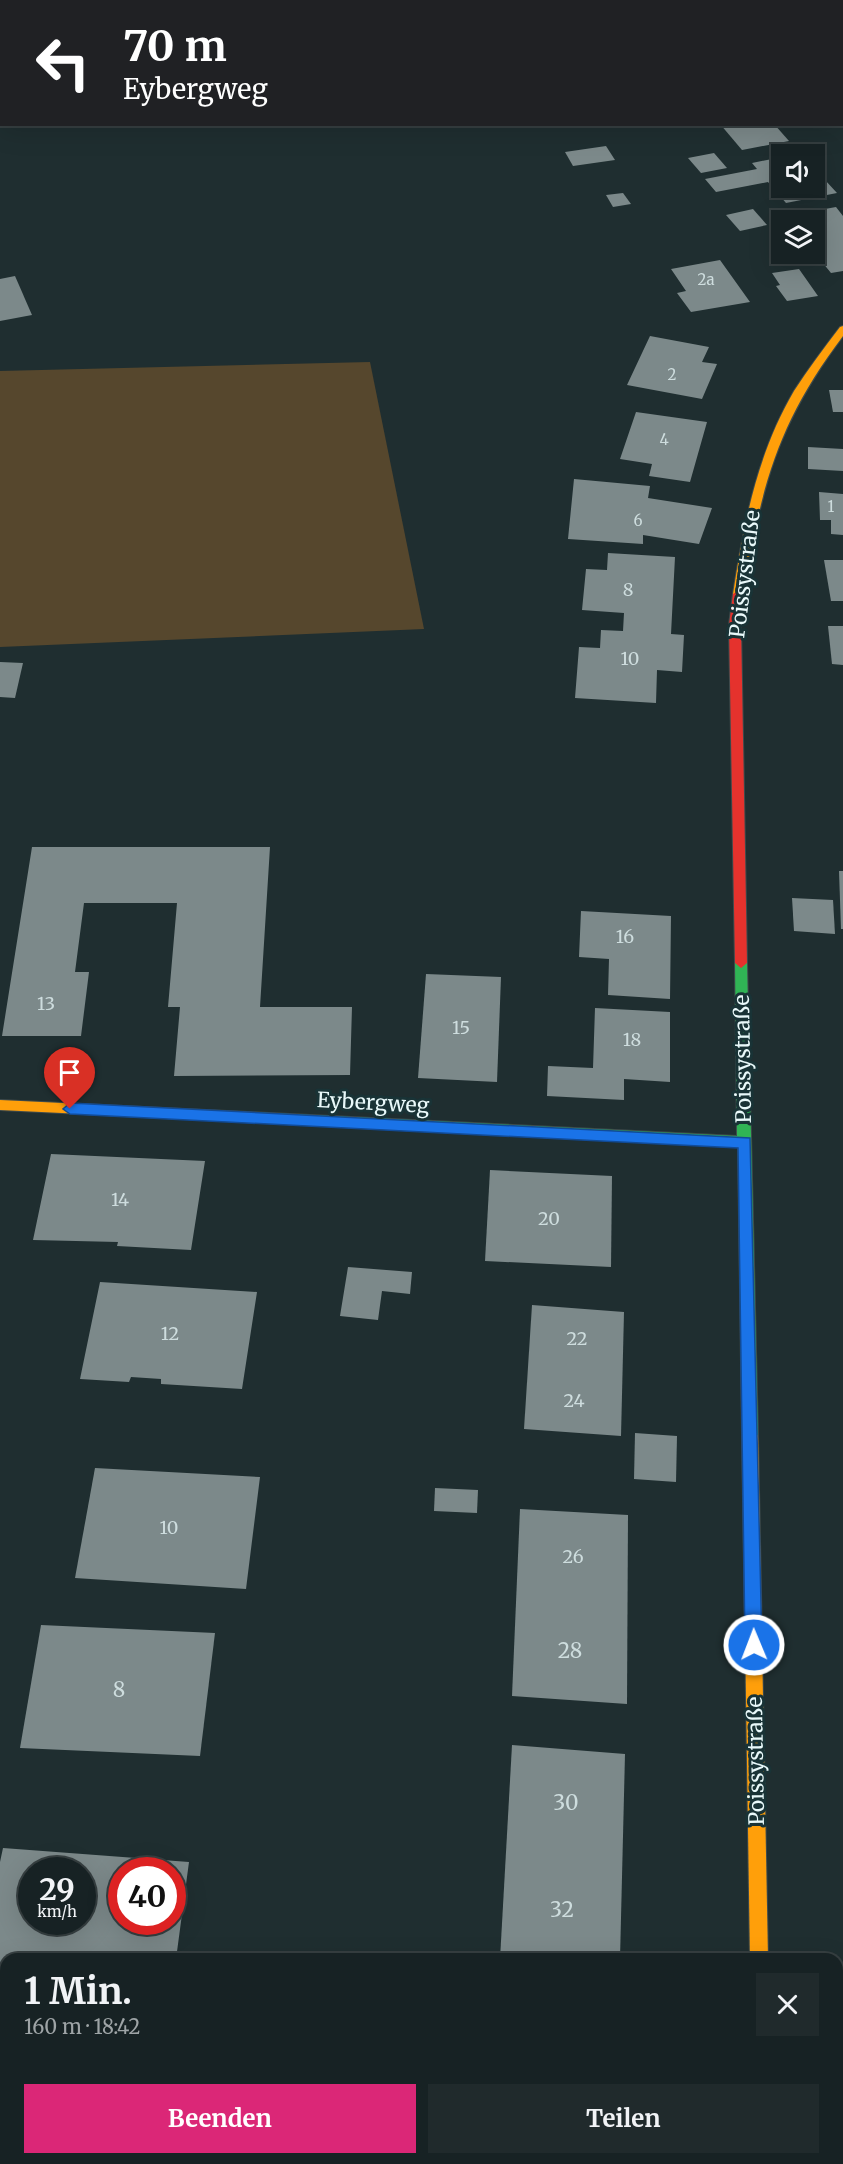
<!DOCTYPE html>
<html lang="de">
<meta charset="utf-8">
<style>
body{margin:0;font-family:Merriweather,serif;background:#202a2c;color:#f1f3f6;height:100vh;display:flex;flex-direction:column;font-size:22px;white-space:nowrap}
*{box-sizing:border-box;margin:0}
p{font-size:20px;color:#9ea4a6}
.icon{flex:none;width:33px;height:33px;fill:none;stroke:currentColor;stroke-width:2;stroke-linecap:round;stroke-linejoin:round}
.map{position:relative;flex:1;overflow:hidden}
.panel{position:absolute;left:0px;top:1953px;width:843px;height:212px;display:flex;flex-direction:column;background:#172224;border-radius:18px 18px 0 0;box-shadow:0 6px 24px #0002,0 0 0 2px #363f41}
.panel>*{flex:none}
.top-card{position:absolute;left:0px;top:0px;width:843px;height:126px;box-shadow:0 6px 24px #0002,0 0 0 2px #363f41;background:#202124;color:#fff;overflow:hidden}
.buttons{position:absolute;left:771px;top:144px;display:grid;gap:12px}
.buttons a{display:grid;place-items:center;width:54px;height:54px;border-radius:0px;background:#172224;box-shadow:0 6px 24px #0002,0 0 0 2px #363f41;font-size:30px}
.speed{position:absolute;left:18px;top:1857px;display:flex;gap:12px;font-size:30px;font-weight:700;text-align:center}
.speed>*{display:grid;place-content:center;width:78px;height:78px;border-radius:50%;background:#172224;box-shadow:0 6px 24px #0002,0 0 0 2px #363f41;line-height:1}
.speed small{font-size:15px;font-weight:400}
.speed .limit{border:9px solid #d22;background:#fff;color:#111}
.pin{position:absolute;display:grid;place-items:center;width:51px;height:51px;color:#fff;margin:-62px -26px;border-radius:50% 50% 50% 0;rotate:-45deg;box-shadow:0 0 6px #0007}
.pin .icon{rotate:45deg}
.me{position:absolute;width:66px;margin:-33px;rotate:359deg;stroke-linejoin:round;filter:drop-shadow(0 0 4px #0008)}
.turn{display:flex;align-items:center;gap:21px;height:126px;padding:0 24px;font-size:27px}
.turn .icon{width:78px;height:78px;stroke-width:2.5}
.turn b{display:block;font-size:42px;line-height:51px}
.round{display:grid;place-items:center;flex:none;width:63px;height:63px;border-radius:0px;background:#202a2c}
.headline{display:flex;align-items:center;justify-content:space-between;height:102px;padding:0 24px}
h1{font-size:36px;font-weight:700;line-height:45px}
.primary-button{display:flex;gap:12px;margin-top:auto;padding:12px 24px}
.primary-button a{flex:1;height:69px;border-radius:0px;background:#db2777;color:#fff;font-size:24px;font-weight:700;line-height:69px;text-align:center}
.primary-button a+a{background:#202a2c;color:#f1f3f6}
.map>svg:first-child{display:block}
.green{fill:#56472d}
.building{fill:#7c898a;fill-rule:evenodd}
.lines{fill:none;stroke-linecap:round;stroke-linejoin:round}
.street-casing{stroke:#3f4b4c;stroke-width:2}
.fast-casing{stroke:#3f4b4c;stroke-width:2}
.slow-casing{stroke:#3f4b4c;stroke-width:2}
.jam-casing{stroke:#3f4b4c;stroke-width:2}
.street{fill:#5b6667;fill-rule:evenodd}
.fast{fill:#30b455;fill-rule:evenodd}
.slow{fill:#ff9f0a;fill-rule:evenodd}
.jam{fill:#e5322d;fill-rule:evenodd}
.route{fill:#1a73e8;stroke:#114b97;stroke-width:1.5}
.labels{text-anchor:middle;stroke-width:6;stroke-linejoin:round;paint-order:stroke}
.far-number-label{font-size:15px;fill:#ceddde}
.number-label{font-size:18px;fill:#ceddde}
.street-label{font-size:21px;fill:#e9f9fa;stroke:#193336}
.near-number-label{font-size:21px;fill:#ceddde}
</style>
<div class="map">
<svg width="843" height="2164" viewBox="0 0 843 2164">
<rect width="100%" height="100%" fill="#1f2e30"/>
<!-- green -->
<polygon class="green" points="370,362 424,629 0,647 0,371"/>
<!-- building -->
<g class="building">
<polygon points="720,124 774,124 789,141 742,150"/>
<polygon points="606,146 615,160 573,166 565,152"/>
<polygon points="714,153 727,168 701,173 688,158"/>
<polygon points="782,157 782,188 814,188 814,168 837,193 786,203 768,182 716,192 705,179 757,169 752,163"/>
<polygon points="623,193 631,204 613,207 606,195"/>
<polygon points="836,207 843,216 843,271 831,273 814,252 814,220 790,220 786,216"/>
<polygon points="753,209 767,225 740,231 726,215"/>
<polygon points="720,260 750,302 691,312 677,293 686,291 671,269"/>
<polygon points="799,269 818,296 787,301 776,286 780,285 772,273"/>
<polygon points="15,276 32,315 0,321 0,279"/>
<polygon points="650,336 709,347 702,362 717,364 702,399 627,385"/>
<polygon points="829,390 843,390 843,412 833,412"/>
<polygon points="636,412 707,422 690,482 649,476 652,464 620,459"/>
<polygon points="808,447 843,449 843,471 808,469"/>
<polygon points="574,479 650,486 648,498 712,508 699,544 643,535 643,544 568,539"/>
<polygon points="819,492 843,494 843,535 831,534 831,520 820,520"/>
<polygon points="608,553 675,557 671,634 684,635 682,672 657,670 656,703 575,698 579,647 600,648 601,630 623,631 624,613 582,610 586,569 607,570"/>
<polygon points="824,560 843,560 843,601 831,601"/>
<polygon points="828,626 843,626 843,665 832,664"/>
<polygon points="0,662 23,663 15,698 0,697"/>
<polygon points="32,847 270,847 260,1007 352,1007 350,1075 174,1076 180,1007 168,1007 177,903 84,903 75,972 89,972 81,1036 2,1036"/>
<polygon points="839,871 843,871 843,929 841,929"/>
<polygon points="792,898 833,900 835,934 794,931"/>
<polygon points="581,911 671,916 670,999 608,995 609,959 579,957"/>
<polygon points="426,974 501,977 497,1082 418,1078"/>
<polygon points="595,1008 670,1012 670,1082 624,1079 624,1100 547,1096 548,1066 593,1068"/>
<polygon points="51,1154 205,1161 191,1250 117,1246 118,1242 33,1240"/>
<polygon points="490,1170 612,1176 611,1267 485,1261"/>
<polygon points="348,1267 412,1272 410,1294 382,1291 378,1320 340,1316"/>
<polygon points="100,1282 257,1292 242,1389 161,1384 161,1379 131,1377 129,1382 80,1379"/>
<polygon points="532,1305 624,1312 621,1436 524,1429"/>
<polygon points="635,1433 677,1436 676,1482 634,1479"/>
<polygon points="95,1468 260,1477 246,1589 75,1578"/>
<polygon points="435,1488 478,1490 477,1513 434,1511"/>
<polygon points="520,1509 628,1515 627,1704 512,1696"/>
<polygon points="41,1625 215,1633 200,1756 20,1748"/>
<polygon points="512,1745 625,1754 620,1959 500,1959"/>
<path d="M3,1848L189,1862L176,1959H6V1996L0,1995V1862ZM32,1870H82V1922H32ZM122,1870H172V1922H122Z"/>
<polygon points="0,2071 6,2071 6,2158 173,2158 172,2164 0,2164"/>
<rect x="494" y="2158" width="119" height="6"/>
</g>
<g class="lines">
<!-- street casing -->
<g class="street-casing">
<rect id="street" x="739" y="2158" width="46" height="6"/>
</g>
<!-- fast casing -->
<g class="fast-casing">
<g id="fast">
<polygon points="723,0 732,0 733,2 724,2"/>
<polygon points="842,110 843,111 843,118 842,117"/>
<polygon points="741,958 747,963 758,1436 755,1441 750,1443 745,1441 742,1436 738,1147 248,1122 243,1121 241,1117 243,1113 248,1112 737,1136 735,963"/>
</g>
</g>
<!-- slow casing -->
<g class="slow-casing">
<g id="slow">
<path d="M843,326V336C778,422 759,489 745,594L743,596H735L733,594C744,523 757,454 794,391C808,369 824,348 840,327Z"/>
<polygon points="0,1100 248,1112 253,1113 255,1117 253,1121 248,1122 0,1110"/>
<polygon points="750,1429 755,1431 758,1436 768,1959 750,1959 742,1436 745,1431"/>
</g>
</g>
<!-- jam casing -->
<g class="jam-casing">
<polygon id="jam" points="739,590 745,594 741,625 747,963 741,968 735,963 729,625 733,594"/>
</g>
<!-- street -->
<use href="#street" class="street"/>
<!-- fast -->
<use href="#fast" class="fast"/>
<!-- slow -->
<use href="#slow" class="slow"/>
<!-- jam -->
<use href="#jam" class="jam"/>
</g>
<!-- route -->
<polygon class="route" points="70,1103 750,1138 762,1645 759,1651 754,1653 748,1651 745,1645 738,1148 70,1114 63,1109"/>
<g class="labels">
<!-- far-number labels -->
<g class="far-number-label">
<text x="706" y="285">2a</text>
<text x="672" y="380">2</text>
<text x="664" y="445">4</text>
<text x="831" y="512">1</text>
<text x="638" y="526">6</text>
</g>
<!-- number labels -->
<g class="number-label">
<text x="628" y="596">8</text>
<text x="630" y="665">10</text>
<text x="625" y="943">16</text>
<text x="46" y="1010">13</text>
<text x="461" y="1034">15</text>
<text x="632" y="1046">18</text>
<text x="120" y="1206">14</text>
<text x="549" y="1225">20</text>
<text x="170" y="1340">12</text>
<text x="577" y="1345">22</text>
<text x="574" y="1407">24</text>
<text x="169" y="1534">10</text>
<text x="573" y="1563">26</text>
</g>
<!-- street labels -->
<g class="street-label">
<text transform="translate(745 574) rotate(-83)" y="7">Poissystraße</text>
<text transform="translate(743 1059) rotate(-91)" y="7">Poissystraße</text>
<text transform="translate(373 1103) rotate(3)" y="7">Eybergweg</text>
<text transform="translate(756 1761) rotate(-91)" y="7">Poissystraße</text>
</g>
<!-- near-number labels -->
<g class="near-number-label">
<text x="570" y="1658">28</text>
<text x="119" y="1697">8</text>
<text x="566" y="1810">30</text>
<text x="562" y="1917">32</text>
</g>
</g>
</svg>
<div class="buttons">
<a><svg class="icon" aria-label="sound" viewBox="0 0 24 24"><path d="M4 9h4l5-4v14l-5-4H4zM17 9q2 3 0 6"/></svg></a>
<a><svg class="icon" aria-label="layers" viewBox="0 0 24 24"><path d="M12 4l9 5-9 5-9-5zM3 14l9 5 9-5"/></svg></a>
</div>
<div class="speed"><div>29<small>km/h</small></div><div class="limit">40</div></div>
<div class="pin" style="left:70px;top:1109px;background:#d93025"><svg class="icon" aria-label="arrive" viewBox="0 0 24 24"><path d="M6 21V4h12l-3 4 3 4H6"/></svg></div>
<svg class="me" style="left:754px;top:1645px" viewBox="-20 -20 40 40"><circle r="17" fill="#1a73e8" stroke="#fff" stroke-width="3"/><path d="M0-11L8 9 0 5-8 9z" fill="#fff"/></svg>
<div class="top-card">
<div class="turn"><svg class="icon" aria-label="left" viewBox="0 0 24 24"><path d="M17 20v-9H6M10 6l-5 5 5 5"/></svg><div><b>70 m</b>Eybergweg</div></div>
</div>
<section class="panel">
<div class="headline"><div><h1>1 Min.</h1><p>160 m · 18:42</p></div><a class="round"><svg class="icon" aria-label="close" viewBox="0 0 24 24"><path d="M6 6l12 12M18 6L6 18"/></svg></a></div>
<div class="primary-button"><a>Beenden</a><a>Teilen</a></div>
</section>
</div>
